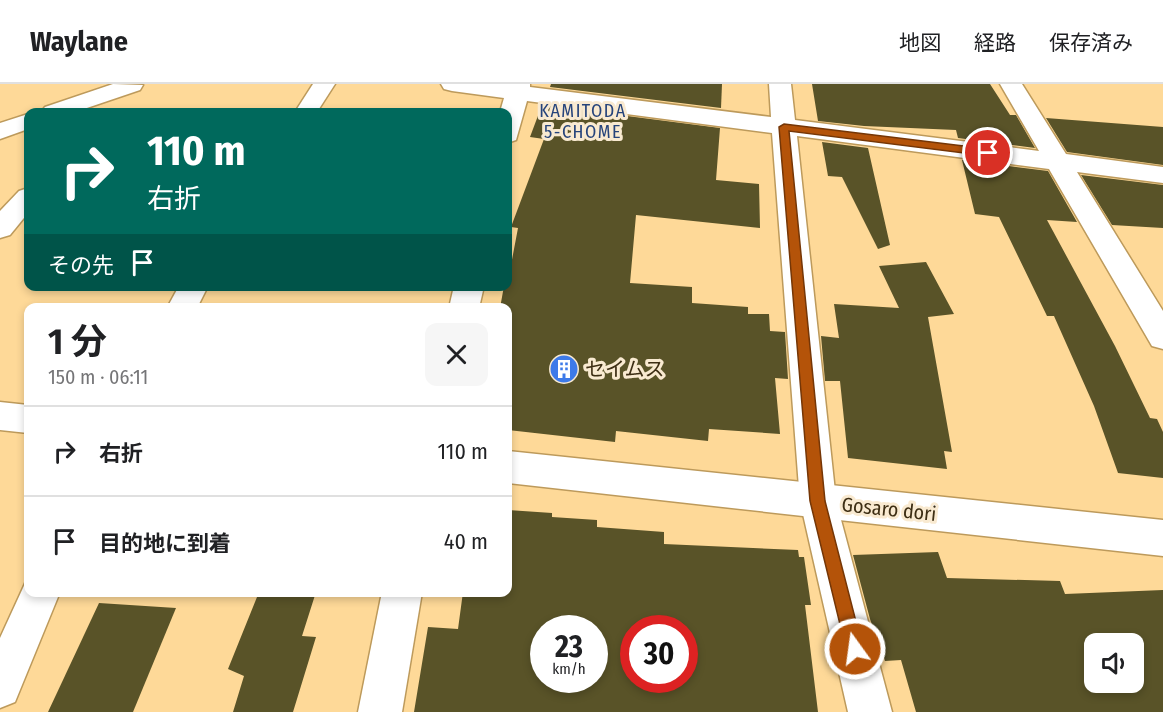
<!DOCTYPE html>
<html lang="ja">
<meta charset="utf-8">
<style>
body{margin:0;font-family:"Fira Sans Condensed","Noto Sans JP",sans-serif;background:#f6f6f6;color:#202124;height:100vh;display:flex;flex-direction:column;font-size:22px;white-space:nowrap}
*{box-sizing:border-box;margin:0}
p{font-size:20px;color:#757577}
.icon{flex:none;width:33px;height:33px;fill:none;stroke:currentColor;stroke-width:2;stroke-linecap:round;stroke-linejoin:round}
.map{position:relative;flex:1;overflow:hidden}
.panel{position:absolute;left:24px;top:219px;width:488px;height:294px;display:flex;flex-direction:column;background:#fff;border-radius:12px;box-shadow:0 3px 9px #0003}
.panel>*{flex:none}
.banner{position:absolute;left:24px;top:24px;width:488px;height:183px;border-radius:12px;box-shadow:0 3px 9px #0003;background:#00695c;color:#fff;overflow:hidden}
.buttons{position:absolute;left:1084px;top:549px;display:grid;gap:12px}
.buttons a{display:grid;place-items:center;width:60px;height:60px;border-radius:12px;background:#fff;box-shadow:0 3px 9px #0003;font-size:30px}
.speed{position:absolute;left:530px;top:531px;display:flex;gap:12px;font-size:30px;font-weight:700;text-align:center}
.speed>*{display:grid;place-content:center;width:78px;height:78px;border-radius:50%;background:#fff;box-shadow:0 3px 9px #0003;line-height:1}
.speed small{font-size:15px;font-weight:400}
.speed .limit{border:9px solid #d22;background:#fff;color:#111}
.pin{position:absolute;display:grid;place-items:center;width:51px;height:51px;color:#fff;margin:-26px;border:3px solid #fff;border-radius:50%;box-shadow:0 2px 6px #0007}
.me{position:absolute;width:66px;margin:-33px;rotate:346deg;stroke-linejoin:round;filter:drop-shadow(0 0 4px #0008)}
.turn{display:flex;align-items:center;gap:21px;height:126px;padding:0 24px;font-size:27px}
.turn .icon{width:78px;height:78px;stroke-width:2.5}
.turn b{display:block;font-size:42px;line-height:51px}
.then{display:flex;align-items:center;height:57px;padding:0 24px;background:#0003;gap:12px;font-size:22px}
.round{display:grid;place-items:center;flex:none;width:63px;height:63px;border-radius:12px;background:#f6f6f6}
.headline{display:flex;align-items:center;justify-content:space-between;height:102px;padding:0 24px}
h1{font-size:36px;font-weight:700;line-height:45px}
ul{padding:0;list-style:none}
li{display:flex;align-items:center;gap:18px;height:90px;padding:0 24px;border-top:2px solid #e0e0e0}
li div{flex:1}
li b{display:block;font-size:22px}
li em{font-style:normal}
header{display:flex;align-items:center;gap:36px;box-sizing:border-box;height:84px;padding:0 30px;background:#fff;border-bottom:2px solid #e0e0e0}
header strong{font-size:28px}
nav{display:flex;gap:33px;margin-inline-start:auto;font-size:21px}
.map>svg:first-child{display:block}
.building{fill:#595328;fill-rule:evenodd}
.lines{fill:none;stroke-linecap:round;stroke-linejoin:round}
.street-casing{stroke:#bd9a5b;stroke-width:3}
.secondary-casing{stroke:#bd9a5b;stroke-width:3}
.street{fill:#fff;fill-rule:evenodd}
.secondary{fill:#fff;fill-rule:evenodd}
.route{fill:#b45309;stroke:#753606;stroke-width:1.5}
.labels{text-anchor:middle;stroke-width:6;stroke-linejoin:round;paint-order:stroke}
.far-neighbourhood-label{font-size:18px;letter-spacing:1.5px;fill:#26447b;stroke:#f9ead1}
.poi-label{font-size:20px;fill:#3d2e14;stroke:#f9ead1;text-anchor:start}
.street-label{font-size:20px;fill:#3d2e14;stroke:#f9ead1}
</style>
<header>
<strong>Waylane</strong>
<nav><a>地図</a><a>経路</a><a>保存済み</a></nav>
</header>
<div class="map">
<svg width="1163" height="628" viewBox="0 0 1163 628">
<rect width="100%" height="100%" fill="#fed998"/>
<!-- building -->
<g class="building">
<polygon points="551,0 722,0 721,24 550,3"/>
<polygon points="812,0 990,0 1010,31 1016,31 1035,64 958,54 956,46 864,42 818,37"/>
<polygon points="542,21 720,44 716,96 759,100 760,144 636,131 630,199 692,203 692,219 748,223 748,230 769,230 770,247 785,248 788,295 775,294 780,350 709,345 708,357 616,347 615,358 507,346 507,224 500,224 504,202 507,202 518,144 511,143 544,55 530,53"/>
<polygon points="1046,34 1163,43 1163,81 1067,68"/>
<polygon points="822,58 868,64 890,161 878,165 842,93 828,92"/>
<polygon points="962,76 1048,87 1077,138 1047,136 1115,262 1150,334 1157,335 1163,348 1163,394 1118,389 1094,322 1054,232 1047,232 999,133 975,130"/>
<polygon points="1081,91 1163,101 1163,144 1112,141"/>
<polygon points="926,178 954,230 928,233 952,368 944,367 947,385 848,374 840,297 825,297 821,252 839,254 834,220 899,224 879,182"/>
<path d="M507,426L552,429V433L597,436V443L664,448V460L798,466L799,473H804L811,521H805L818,628H414L428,543L458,545L463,508H507ZM543,544H594V596H543ZM633,544H684V596H633Z"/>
<path d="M938,468L947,494L1060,497L1065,510L1163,506V628H916L901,576L885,577L870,535L853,471ZM1095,560H1134V598H1095Z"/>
<polygon points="259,508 316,508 302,552 316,553 293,628 233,628 244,592 228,585"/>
<polygon points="99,519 176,524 133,628 48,628"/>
</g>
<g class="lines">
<!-- street casing -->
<g class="street-casing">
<g id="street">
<polygon points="113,0 143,1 140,6 75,28 41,28 45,23"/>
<polygon points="313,0 335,0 317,28 295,28"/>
<polygon points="441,0 530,0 530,3 771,33 769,0 791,0 795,36 1039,67 1000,0 1022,0 1066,70 1163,83 1163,99 1077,88 1163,227 1163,265 1152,262 1049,85 797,52 836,417 892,628 848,628 800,417 772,49 527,17 516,56 507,59 507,28 500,28 504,14 452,7 444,5"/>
<polygon points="28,30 28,45 0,55 0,39"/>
<polygon points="28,104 28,129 10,151 0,154 0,127 19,107"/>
<polygon points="179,202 208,202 197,224 167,224"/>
<polygon points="454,202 484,202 479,224 449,224"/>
<polygon points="28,493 28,508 60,508 15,618 0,624 0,554"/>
</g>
</g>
<!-- secondary casing -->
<g class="secondary-casing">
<g id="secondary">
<polygon points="0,318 28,321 28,349 0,346"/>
<polygon points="507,367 1163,436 1163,472 507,399"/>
<polygon points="382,508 422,508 402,628 358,628"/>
</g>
</g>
<!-- street -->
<use href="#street" class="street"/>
<!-- secondary -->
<use href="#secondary" class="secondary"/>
</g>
<!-- route -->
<polygon class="route" points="784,40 988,65 993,69 988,72 789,47 825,417 863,565 861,571 855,573 849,571 846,565 810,417 779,43"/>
<!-- icons -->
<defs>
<g id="building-disc" transform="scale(1.5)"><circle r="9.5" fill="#3d7ae9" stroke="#f9ead1"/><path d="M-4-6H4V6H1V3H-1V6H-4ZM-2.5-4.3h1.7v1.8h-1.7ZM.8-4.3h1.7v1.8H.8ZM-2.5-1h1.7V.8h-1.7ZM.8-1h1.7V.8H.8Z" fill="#fff"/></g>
</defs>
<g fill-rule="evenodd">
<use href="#building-disc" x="564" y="285"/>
</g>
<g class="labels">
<!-- far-neighbourhood labels -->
<g class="far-neighbourhood-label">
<text x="583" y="33">KAMITODA<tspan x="583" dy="21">5-CHOME</tspan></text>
</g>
<!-- poi labels -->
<g class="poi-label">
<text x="585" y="292">セイムス</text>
</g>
<!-- street labels -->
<g class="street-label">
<text transform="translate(889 425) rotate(6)" y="7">Gosaro dori</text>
</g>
</g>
</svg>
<div class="buttons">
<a><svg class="icon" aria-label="sound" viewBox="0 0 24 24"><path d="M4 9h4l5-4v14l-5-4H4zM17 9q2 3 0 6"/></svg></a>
</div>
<div class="speed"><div>23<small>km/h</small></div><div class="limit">30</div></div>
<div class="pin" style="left:988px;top:69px;background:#d93025"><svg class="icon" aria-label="arrive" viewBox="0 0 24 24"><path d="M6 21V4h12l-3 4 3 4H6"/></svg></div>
<svg class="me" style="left:855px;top:565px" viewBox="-20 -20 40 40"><circle r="17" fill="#b45309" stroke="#fff" stroke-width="3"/><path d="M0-11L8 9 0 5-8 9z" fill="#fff"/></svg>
<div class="banner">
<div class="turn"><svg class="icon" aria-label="right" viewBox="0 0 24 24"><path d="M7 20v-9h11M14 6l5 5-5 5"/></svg><div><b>110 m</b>右折</div></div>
<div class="then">その先<svg class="icon" aria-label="arrive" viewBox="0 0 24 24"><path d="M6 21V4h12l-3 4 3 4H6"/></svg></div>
</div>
<section class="panel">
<div class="headline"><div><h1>1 分</h1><p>150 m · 06:11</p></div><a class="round"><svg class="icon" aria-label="close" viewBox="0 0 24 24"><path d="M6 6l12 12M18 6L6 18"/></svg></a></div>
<ul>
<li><svg class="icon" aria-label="right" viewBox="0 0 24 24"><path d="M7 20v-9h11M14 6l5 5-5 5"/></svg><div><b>右折</b></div><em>110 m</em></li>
<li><svg class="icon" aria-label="arrive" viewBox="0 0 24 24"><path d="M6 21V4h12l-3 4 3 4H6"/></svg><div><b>目的地に到着</b></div><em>40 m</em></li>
</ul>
</section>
</div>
